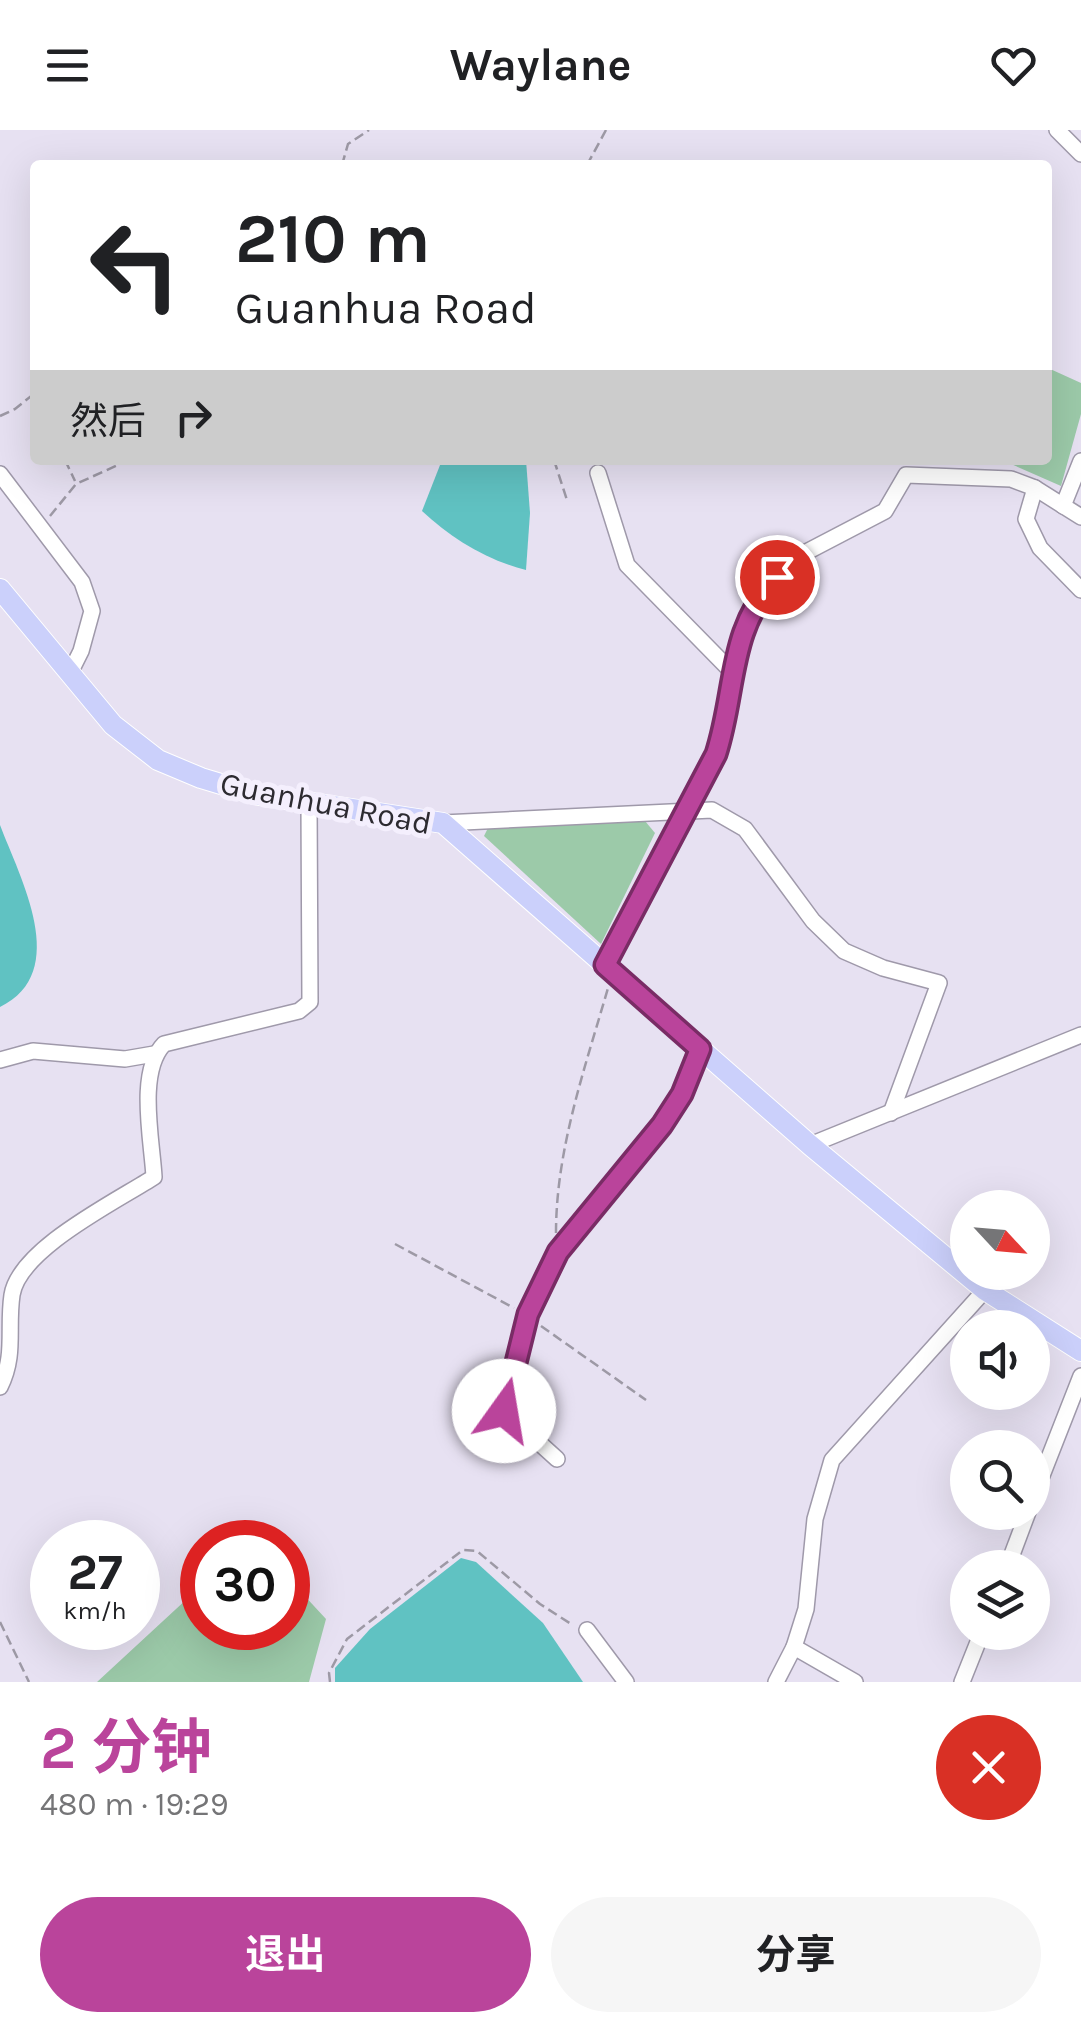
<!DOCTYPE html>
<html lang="zh">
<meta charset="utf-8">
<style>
body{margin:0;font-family:Karla,"Noto Sans SC",sans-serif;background:#f6f6f6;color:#202124;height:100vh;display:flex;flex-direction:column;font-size:38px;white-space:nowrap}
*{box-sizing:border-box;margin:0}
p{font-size:32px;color:#757577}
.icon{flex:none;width:55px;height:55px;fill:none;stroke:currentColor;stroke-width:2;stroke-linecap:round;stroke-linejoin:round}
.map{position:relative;height:1552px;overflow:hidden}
.details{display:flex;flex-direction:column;background:#fff;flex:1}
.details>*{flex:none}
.banner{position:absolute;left:30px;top:30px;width:1022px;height:305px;border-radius:10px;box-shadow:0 10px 40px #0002;background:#fff;color:#202124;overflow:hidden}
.needle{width:65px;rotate:116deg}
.controls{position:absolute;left:950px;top:1060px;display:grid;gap:20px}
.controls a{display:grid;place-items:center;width:100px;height:100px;border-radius:50%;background:#fff;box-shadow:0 10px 40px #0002;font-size:50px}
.speed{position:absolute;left:30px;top:1390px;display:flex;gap:20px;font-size:50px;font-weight:700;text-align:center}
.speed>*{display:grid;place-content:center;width:130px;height:130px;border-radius:50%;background:#fff;box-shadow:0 10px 40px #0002;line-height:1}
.speed small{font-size:25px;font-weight:400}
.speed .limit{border:15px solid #d22;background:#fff;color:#111}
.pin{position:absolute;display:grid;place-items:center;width:85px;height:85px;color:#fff;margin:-42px;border:5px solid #fff;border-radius:50%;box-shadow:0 2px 10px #0007}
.me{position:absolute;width:110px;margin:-55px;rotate:13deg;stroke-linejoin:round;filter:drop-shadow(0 0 8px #0008)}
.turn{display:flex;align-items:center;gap:35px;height:210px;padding:0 40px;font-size:45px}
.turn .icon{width:130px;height:130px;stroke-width:2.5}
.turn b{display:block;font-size:70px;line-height:85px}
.then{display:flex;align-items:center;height:95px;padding:0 40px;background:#0003;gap:20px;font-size:38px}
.round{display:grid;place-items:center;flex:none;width:105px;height:105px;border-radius:52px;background:#f6f6f6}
.headline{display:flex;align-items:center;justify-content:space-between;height:170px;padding:0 40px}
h1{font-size:60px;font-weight:700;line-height:75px;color:#ba449b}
.cta{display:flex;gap:20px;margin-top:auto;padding:20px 40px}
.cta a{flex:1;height:115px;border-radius:60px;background:#ba449b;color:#fff;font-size:40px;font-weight:700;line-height:115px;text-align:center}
.cta a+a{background:#f6f6f6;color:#202124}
header{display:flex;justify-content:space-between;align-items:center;height:130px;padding:0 40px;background:#fff;font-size:45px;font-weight:700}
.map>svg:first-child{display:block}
.green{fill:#9ccaa9}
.water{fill:#60c2c2}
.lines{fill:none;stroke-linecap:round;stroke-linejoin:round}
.minor-casing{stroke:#9f99aa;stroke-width:18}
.major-casing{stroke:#fff;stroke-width:22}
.path{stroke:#9d99a5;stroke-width:2.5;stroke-dasharray:10 5;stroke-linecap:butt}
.minor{stroke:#fff;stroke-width:15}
.major{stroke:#cbd0fb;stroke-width:20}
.route-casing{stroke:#792c65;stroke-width:25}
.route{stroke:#ba449b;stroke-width:18}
.labels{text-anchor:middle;stroke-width:10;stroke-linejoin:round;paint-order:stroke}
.street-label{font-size:32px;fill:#2d2b31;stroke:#f4effd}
</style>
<header><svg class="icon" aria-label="menu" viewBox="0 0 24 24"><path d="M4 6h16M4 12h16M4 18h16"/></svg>Waylane<svg class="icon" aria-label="heart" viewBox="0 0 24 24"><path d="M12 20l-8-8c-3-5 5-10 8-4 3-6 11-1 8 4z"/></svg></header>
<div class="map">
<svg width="1081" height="1552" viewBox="0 0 1081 1552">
<rect width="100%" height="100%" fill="#e7e1f2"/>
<!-- green -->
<g class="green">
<polygon points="1048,238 1081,253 1081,284 1061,356 1002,330 1048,330"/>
<polygon points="645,691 655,703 601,814 484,706 488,698"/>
<polygon points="288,1448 326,1489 309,1552 97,1552 202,1455 202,1498 288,1498"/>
</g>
<!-- water -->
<g class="water">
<path d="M442,330H526L530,383L526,440C486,430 451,408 422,381Z"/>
<path d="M0,695C20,748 72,842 0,877Z"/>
<polygon points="461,1428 476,1432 543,1493 583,1552 335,1552 335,1538 370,1499"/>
</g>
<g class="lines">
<!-- minor casing -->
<g class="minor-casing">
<g id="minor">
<polyline points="1057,0 1081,24"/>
<polyline points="598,343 627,435 733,543 743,496 759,466 795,428 885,381 906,345 1011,349 1035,358 1026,389 1040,418 1081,460"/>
<polyline points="0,344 82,452 92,481 81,521 70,543"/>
<polyline points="1035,358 1081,387"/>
<polyline points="1063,376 1081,331"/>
<polyline points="443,693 712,680 745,699 813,791 844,821 883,838 939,853 891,983"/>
<polyline points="605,835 717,625 725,595 733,543"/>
<polyline points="0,930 33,921 125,929 154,924"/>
<polyline points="810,1015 1081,905"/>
<path d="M0,1257C16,1225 7,1199 12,1165C19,1119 117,1071 154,1047C152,1010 137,942 164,914L299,881L310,872L309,673"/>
<polyline points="557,1329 504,1281 528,1184 558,1122 662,995 683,964 701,919"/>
<polyline points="1032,1371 1081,1246"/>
<polyline points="1007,1438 1028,1382"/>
<polyline points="587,1500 626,1552"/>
<polyline points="794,1517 855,1552"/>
<polyline points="776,1552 794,1517 806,1479 815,1389 832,1330 985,1160"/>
<polyline points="962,1552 982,1502"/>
</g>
</g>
<!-- major casing -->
<g class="major-casing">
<polyline id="major" points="0,459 113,595 158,630 201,648 254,664 443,693 810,1015 985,1160 1081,1221"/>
</g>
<!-- path -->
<g class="path">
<polyline points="342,35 348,14 369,0"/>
<polyline points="587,35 606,0"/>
<polyline points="0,286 15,279 35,263"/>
<polyline points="65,330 75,351"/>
<polyline points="554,330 567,370"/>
<polyline points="50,386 76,354 129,330"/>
<path d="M556,1103C556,1019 585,938 608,858"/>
<polyline points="395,1114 514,1178"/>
<polyline points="541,1196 646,1270"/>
<polyline points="0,1492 29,1552"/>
<polyline points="330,1552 329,1543 347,1509 463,1420 477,1421 540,1474 571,1494"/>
</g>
<!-- minor -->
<use href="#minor" class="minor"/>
<!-- major -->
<use href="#major" class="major"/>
</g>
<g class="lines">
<!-- route casing -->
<g class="route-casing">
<path id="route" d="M504,1281L528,1184L558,1122L662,995L682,964L700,919L605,835L716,624C737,559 727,501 777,447"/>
</g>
<!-- route -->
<use href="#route" class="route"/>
</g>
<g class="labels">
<!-- street labels -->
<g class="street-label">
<text transform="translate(326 673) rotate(11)" y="11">Guanhua Road</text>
</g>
</g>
</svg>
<div class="controls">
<a><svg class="needle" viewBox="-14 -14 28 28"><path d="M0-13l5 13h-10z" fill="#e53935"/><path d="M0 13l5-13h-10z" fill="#757577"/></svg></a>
<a><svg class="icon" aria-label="sound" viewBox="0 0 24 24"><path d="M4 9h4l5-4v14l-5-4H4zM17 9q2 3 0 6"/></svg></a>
<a><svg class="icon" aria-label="search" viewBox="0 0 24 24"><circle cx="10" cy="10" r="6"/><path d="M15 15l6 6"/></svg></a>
<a><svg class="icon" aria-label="layers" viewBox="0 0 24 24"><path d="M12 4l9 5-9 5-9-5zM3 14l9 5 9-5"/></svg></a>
</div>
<div class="speed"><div>27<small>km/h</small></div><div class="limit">30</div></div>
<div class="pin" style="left:777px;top:447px;background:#d93025"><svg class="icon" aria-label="arrive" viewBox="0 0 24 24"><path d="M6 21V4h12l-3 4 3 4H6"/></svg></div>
<svg class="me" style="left:504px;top:1281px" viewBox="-20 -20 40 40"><circle r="19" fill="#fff"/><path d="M0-13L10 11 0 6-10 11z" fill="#ba449b"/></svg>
<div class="banner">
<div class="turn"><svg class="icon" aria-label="left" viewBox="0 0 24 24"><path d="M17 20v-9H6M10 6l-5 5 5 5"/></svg><div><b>210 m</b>Guanhua Road</div></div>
<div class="then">然后<svg class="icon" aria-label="right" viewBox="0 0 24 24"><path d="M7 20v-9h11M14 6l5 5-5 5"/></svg></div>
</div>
</div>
<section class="details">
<div class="headline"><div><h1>2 分钟</h1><p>480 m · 19:29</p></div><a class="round" style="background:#d93025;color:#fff"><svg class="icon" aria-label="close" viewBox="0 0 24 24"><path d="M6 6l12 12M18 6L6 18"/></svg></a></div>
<div class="cta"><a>退出</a><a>分享</a></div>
</section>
